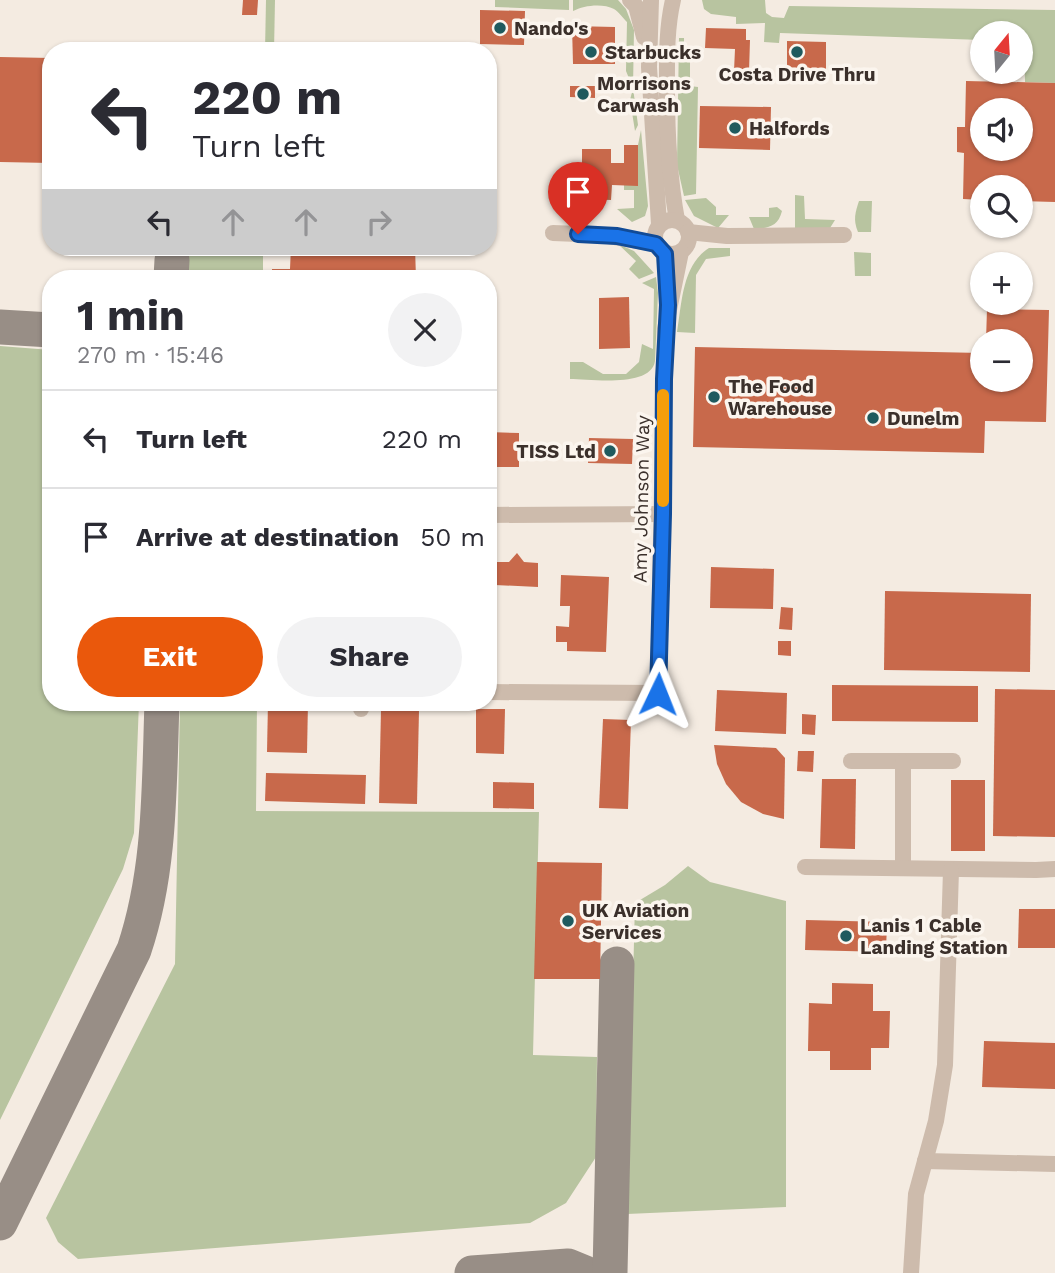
<!DOCTYPE html>
<meta charset="utf-8">
<style>
body{margin:0;font-family:"Work Sans",sans-serif;background:#f2f2f3;color:#2b2b33;height:100vh;display:flex;flex-direction:column;font-size:26px;white-space:nowrap}
*{box-sizing:border-box;margin:0}
p{font-size:23px;color:#7c7c81}
.icon{flex:none;width:38px;height:38px;fill:none;stroke:currentColor;stroke-width:2;stroke-linecap:round;stroke-linejoin:round}
.map{position:relative;flex:1;overflow:hidden}
.drawer{position:absolute;left:42px;top:270px;width:455px;height:441px;display:flex;flex-direction:column;background:#fff;border-radius:28px;box-shadow:0 2px 5px #0004}
.drawer>*{flex:none}
.hud{position:absolute;left:42px;top:42px;width:455px;height:214px;border-radius:28px;box-shadow:0 2px 5px #0004;background:#fff;color:#2b2b33;overflow:hidden}
.needle{width:46px;rotate:18deg}
.fabs{position:absolute;left:970px;top:21px;display:grid;gap:14px}
.fabs a{display:grid;place-items:center;width:63px;height:63px;border-radius:50%;background:#fff;box-shadow:0 2px 5px #0004;font-size:35px}
.pin{position:absolute;display:grid;place-items:center;width:60px;height:60px;color:#fff;margin:-72px -30px;border-radius:50% 50% 50% 0;rotate:-45deg;box-shadow:0 0 7px #0007}
.pin .icon{rotate:45deg}
.me{position:absolute;width:77px;margin:-38px;rotate:2deg;stroke-linejoin:round;filter:drop-shadow(0 0 5px #0008)}
.turn{display:flex;align-items:center;gap:24px;height:147px;padding:0 35px;font-size:32px}
.turn .icon{width:91px;height:91px;stroke-width:2.5}
.turn b{display:block;font-size:49px;line-height:60px}
.lanes{display:flex;align-items:center;height:66px;padding:0 35px;background:#0003;justify-content:center;gap:35px;direction:ltr}
.lanes .off{opacity:.35}
.round{display:grid;place-items:center;flex:none;width:74px;height:74px;border-radius:37px;background:#f2f2f3}
.headline{display:flex;align-items:center;justify-content:space-between;height:119px;padding:0 35px}
h1{font-size:42px;font-weight:700;line-height:52px}
.button{display:flex;gap:14px;margin-top:auto;padding:14px 35px}
.button a{flex:1;height:80px;border-radius:42px;background:#ea580c;color:#fff;font-size:28px;font-weight:700;line-height:80px;text-align:center}
.button a+a{background:#f2f2f3;color:#2b2b33}
ul{padding:0;list-style:none}
li{display:flex;align-items:center;gap:21px;height:98px;padding:0 35px;border-top:2px solid #e1e1e2}
li div{flex:1}
li b{display:block;font-size:26px}
li em{font-style:normal}
.map>svg:first-child{display:block}
.green{fill:#b8c4a0}
.lines{fill:none;stroke-linecap:round;stroke-linejoin:round}
.taxiway{stroke:#988e86;stroke-width:35}
.building{fill:#c8694b;fill-rule:evenodd}
.minor{stroke:#cdbbac;stroke-width:16}
.route-casing{stroke:#114b97;stroke-width:18}
.route{stroke:#1a73e8;stroke-width:12}
.slow{stroke:#f59e0b;stroke-width:12}
.poi-dot{fill:#1f5a5e;stroke:#fbf5ee;stroke-width:2.5}
.labels{text-anchor:middle;stroke-width:7;stroke-linejoin:round;paint-order:stroke}
.poi-label{font-size:19px;font-weight:bold;fill:#3b302b;stroke:#fbf5ee;text-anchor:start}
.street-label{font-size:19px;fill:#3b302b;stroke:#fbf5ee}
</style>
<div class="map">
<svg width="1055" height="1273" viewBox="0 0 1055 1273">
<rect width="100%" height="100%" fill="#f4ebe1"/>
<!-- green -->
<g class="green">
<polygon points="266,0 275,0 274,51 265,51"/>
<polygon points="495,0 569,0 569,10 495,7"/>
<path d="M573,0H618L626,9L634,30L633,88L638,125L635,131L630,100L633,88L626,71L627,22C623,18 619,12 614,9C603,3 584,5 573,11Z"/>
<polygon points="702,0 765,0 766,13 772,17 784,18 789,6 1055,10 1055,83 1025,82 1024,42 1020,41 1020,33 982,33 982,40 780,33 779,43 764,42 765,23 736,24 736,17 711,14 704,9"/>
<polygon points="679,38 684,38 684,55 690,55 690,86 698,87 696,194 684,196 677,165"/>
<polygon points="641,130 648,206 645,216 632,222 617,209 634,208 634,190 624,190 624,185 638,185 638,145"/>
<polygon points="795,195 804,196 805,219 835,220 830,228 795,229"/>
<polygon points="706,198 716,207 716,215 729,215 718,228 694,216 685,200"/>
<path d="M859,201H872L871,232H858C853,220 855,213 859,201Z"/>
<path d="M777,207L782,211C778,227 768,228 754,229L749,217H769V208Z"/>
<polygon points="618,244 634,251 654,273 639,279 629,269 636,261"/>
<polygon points="189,247 263,247 263,278 188,278"/>
<path d="M709,248H730V256L706,259L696,275L695,333L677,332C682,303 682,265 709,248Z"/>
<polygon points="854,252 871,253 871,276 855,276"/>
<path d="M656,277L658,293L655,361C651,388 591,379 570,379V362H583L603,374H626L639,362L642,344L653,349L654,289L642,283Z"/>
<polygon points="0,346 51,350 51,702 139,702 134,833 123,869 0,1120"/>
<polygon points="180,702 257,702 256,811 539,812 533,1055 597,1057 596,1157 566,1203 530,1223 78,1259 58,1242 46,1218 175,964"/>
<polygon points="688,866 710,882 786,901 786,1207 627,1214 635,903 665,885"/>
</g>
<g class="lines">
<!-- taxiway -->
<g class="taxiway">
<polyline points="171,278 172,260"/>
<polyline points="0,327 51,330"/>
<path d="M0,1223L134,950C161,870 159,785 162,702"/>
<polyline points="472,1273 568,1266 585,1273"/>
<polyline points="610,1273 617,964"/>
</g>
</g>
<!-- building -->
<g class="building">
<polygon points="243,0 258,0 257,15 242,15"/>
<polygon points="480,10 525,11 524,45 480,44"/>
<polygon points="572,26 615,27 615,64 573,64"/>
<polygon points="706,28 746,29 746,40 750,40 749,72 734,71 735,49 705,48"/>
<polygon points="787,41 826,42 826,77 787,77"/>
<polygon points="0,57 51,58 51,163 0,162"/>
<path d="M966,81L1055,83V202L1020,201V187H982V200L963,199L964,153L957,152V127H965ZM982,110H1020V149H982Z"/>
<polygon points="570,86 595,86 595,98 570,97"/>
<polygon points="700,106 771,107 770,150 699,148"/>
<polygon points="624,145 638,145 638,186 612,185 611,200 582,199 582,149 611,149 611,163 624,163"/>
<polygon points="291,247 415,247 416,278 272,278 272,269 290,269"/>
<polygon points="629,297 630,348 599,349 599,298"/>
<polygon points="987,309 1049,310 1046,422 985,421 984,453 693,447 695,347 982,353 982,380 1020,380 1020,341 986,341"/>
<polygon points="488,432 519,433 519,467 488,467"/>
<polygon points="589,438 633,439 632,464 588,463"/>
<polygon points="517,553 524,562 538,563 538,587 495,585 495,562 509,562"/>
<polygon points="711,567 774,569 773,609 710,608"/>
<polygon points="561,575 609,577 606,652 567,651 567,642 556,642 556,626 569,627 570,606 560,606"/>
<polygon points="885,591 1031,594 1030,672 884,670"/>
<polygon points="781,607 793,608 792,630 779,629"/>
<polygon points="778,641 791,641 791,656 778,655"/>
<polygon points="832,685 978,686 978,722 832,721"/>
<polygon points="995,689 1055,690 1055,837 993,836"/>
<polygon points="717,690 787,693 786,734 715,731"/>
<polygon points="268,702 308,702 307,753 267,752"/>
<polygon points="381,709 419,710 417,804 379,803"/>
<polygon points="476,709 505,709 504,754 476,753"/>
<polygon points="802,714 816,715 815,735 802,734"/>
<polygon points="603,719 631,720 628,809 599,808"/>
<polygon points="714,745 776,748 785,758 784,819 763,814 741,802 726,784 717,764"/>
<polygon points="798,751 814,751 813,772 797,771"/>
<polygon points="266,773 366,775 365,804 265,801"/>
<polygon points="822,779 856,779 855,849 820,848"/>
<rect x="951" y="780" width="34" height="71"/>
<polygon points="493,782 534,783 534,809 493,808"/>
<polygon points="537,862 602,863 600,979 534,979"/>
<polygon points="1019,909 1055,909 1055,948 1018,948"/>
<polygon points="806,920 887,922 886,952 805,950"/>
<polygon points="832,983 873,984 873,1011 890,1011 889,1048 871,1048 871,1070 830,1070 830,1051 808,1051 809,1003 832,1004"/>
<polygon points="984,1041 1055,1043 1055,1089 982,1087"/>
</g>
<g class="lines">
<!-- minor -->
<g class="minor">
<polyline points="630,0 636,6 644,37"/>
<polyline points="651,0 649,67 659,224"/>
<path d="M673,0C666,30 667,61 667,91C667,135 669,176 677,220"/>
<circle cx="672" cy="237" r="17"/>
<polyline points="688,232 727,236 844,235"/>
<polyline points="553,233 603,235 656,244"/>
<polyline points="488,515 663,514"/>
<polyline points="488,692 658,693 665,329 681,252"/>
<polyline points="361,709 361,702"/>
<polyline points="851,761 953,761"/>
<polyline points="903,762 903,868"/>
<polyline points="805,867 1036,870 1055,869"/>
<polyline points="925,1161 1055,1164"/>
<polyline points="911,1273 916,1194 936,1121 945,1065 951,870"/>
</g>
</g>
<g class="lines">
<!-- route casing -->
<g class="route-casing">
<polyline id="route" points="578,234 617,236 656,244 665,254 668,305 664,379 663,514 658,694"/>
</g>
<!-- route -->
<use href="#route" class="route"/>
<!-- slow -->
<polyline class="slow" points="663,501 663,395"/>
</g>
<!-- markers -->
<g class="poi-dot">
<circle cx="500" cy="28" r="7"/>
<circle cx="591" cy="52" r="7"/>
<circle cx="797" cy="52" r="7"/>
<circle cx="583" cy="94" r="7"/>
<circle cx="735" cy="128" r="7"/>
<circle cx="714" cy="397" r="7"/>
<circle cx="873" cy="418" r="7"/>
<circle cx="610" cy="451" r="7"/>
<circle cx="568" cy="921" r="7"/>
<circle cx="846" cy="936" r="7"/>
</g>
<g class="labels">
<!-- poi labels -->
<g class="poi-label">
<text x="514" y="35">Nando's</text>
<text x="605" y="59">Starbucks</text>
<text x="797" y="81" text-anchor="middle">Costa Drive Thru</text>
<text x="597" y="90">Morrisons<tspan x="597" dy="22">Carwash</tspan></text>
<text x="749" y="135">Halfords</text>
<text x="728" y="393">The Food<tspan x="728" dy="22">Warehouse</tspan></text>
<text x="887" y="425">Dunelm</text>
<text x="596" y="458" text-anchor="end">TISS Ltd</text>
<text x="582" y="917">UK Aviation<tspan x="582" dy="22">Services</tspan></text>
<text x="860" y="932">Lanis 1 Cable<tspan x="860" dy="22">Landing Station</tspan></text>
</g>
<!-- street labels -->
<g class="street-label">
<text transform="translate(641 499) rotate(-89)" y="7">Amy Johnson Way</text>
</g>
</g>
</svg>
<div class="fabs">
<a><svg class="needle" viewBox="-14 -14 28 28"><path d="M0-13l5 13h-10z" fill="#e53935"/><path d="M0 13l5-13h-10z" fill="#7c7c81"/></svg></a>
<a><svg class="icon" aria-label="sound" viewBox="0 0 24 24"><path d="M4 9h4l5-4v14l-5-4H4zM17 9q2 3 0 6"/></svg></a>
<a><svg class="icon" aria-label="search" viewBox="0 0 24 24"><circle cx="10" cy="10" r="6"/><path d="M15 15l6 6"/></svg></a>
<a>+</a>
<a>−</a>
</div>
<div class="pin" style="left:578px;top:234px;background:#d93025"><svg class="icon" aria-label="arrive" viewBox="0 0 24 24"><path d="M6 21V4h12l-3 4 3 4H6"/></svg></div>
<svg class="me" style="left:658px;top:694px" viewBox="-20 -20 40 40"><path d="M0-17L14 15 0 8-14 15z" fill="#1a73e8" stroke="#fff" stroke-width="4"/></svg>
<div class="hud">
<div class="turn"><svg class="icon" aria-label="left" viewBox="0 0 24 24"><path d="M17 20v-9H6M10 6l-5 5 5 5"/></svg><div><b>220 m</b>Turn left</div></div>
<div class="lanes"><svg class="icon" aria-label="left" viewBox="0 0 24 24"><path d="M17 20v-9H6M10 6l-5 5 5 5"/></svg><svg class="icon off" aria-label="ahead" viewBox="0 0 24 24"><path d="M12 20V5M6 11l6-6 6 6"/></svg><svg class="icon off" aria-label="ahead" viewBox="0 0 24 24"><path d="M12 20V5M6 11l6-6 6 6"/></svg><svg class="icon off" aria-label="right" viewBox="0 0 24 24"><path d="M7 20v-9h11M14 6l5 5-5 5"/></svg></div>
</div>
<section class="drawer">
<div class="headline"><div><h1>1 min</h1><p>270 m · 15:46</p></div><a class="round"><svg class="icon" aria-label="close" viewBox="0 0 24 24"><path d="M6 6l12 12M18 6L6 18"/></svg></a></div>
<ul>
<li><svg class="icon" aria-label="left" viewBox="0 0 24 24"><path d="M17 20v-9H6M10 6l-5 5 5 5"/></svg><div><b>Turn left</b></div><em>220 m</em></li>
<li><svg class="icon" aria-label="arrive" viewBox="0 0 24 24"><path d="M6 21V4h12l-3 4 3 4H6"/></svg><div><b>Arrive at destination</b></div><em>50 m</em></li>
</ul>
<div class="button"><a>Exit</a><a>Share</a></div>
</section>
</div>
